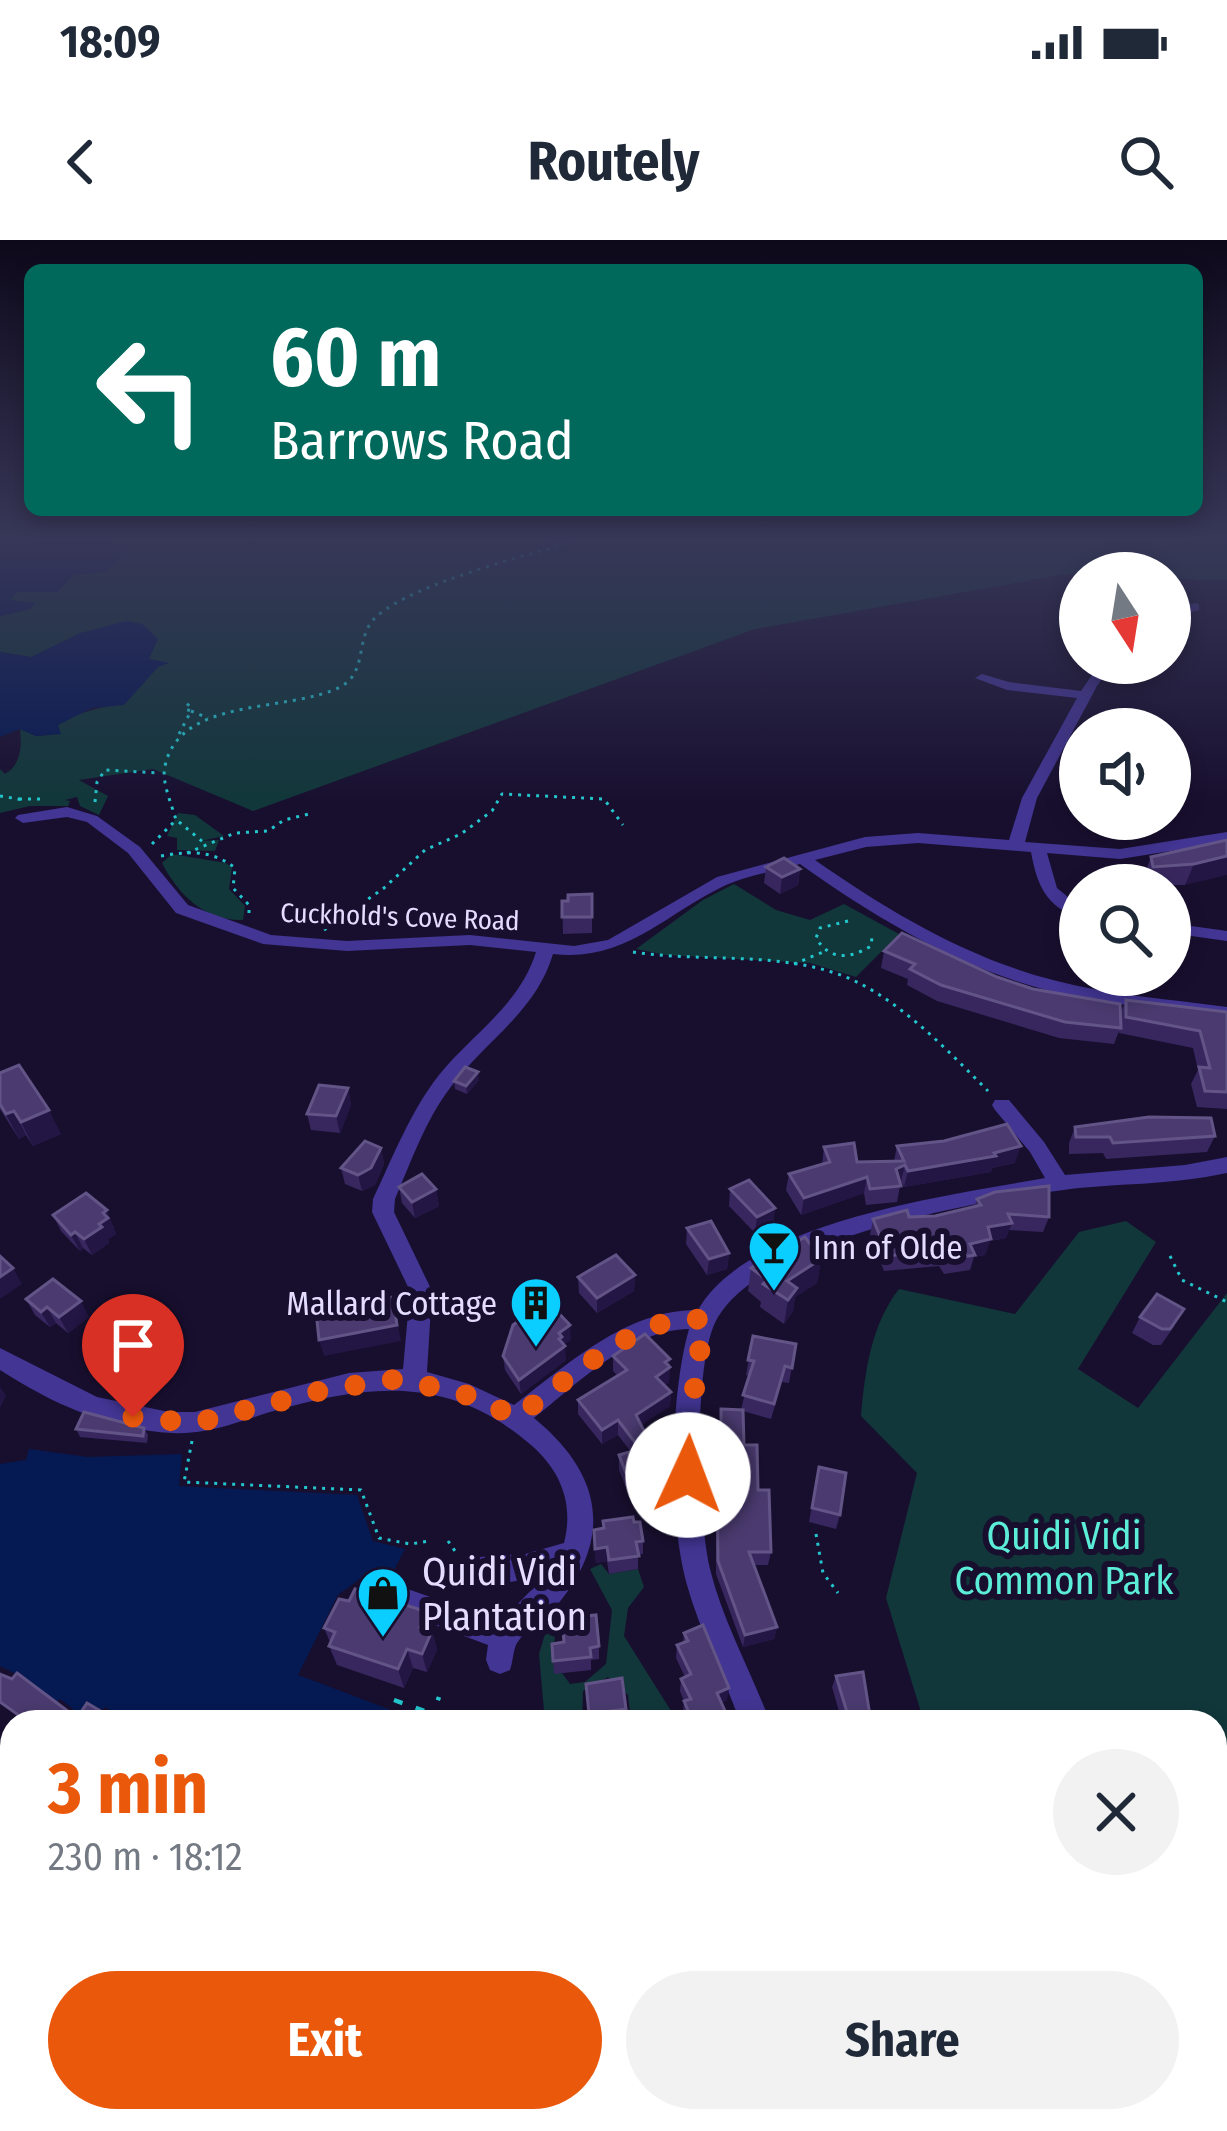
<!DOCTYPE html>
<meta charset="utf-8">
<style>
body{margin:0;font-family:"Fira Sans Condensed",sans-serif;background:#f2f2f3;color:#1f2937;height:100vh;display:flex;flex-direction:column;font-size:45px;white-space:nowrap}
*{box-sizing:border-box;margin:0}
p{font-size:39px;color:#747a83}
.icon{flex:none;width:66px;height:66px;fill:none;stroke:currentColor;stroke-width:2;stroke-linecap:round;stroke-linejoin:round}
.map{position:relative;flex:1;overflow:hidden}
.panel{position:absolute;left:0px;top:1470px;width:1227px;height:423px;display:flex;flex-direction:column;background:#fff;border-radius:36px 36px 0 0;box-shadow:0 6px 18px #0003}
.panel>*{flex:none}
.hud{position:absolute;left:24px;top:24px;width:1179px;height:252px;border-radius:18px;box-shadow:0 6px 18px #0003;background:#00695c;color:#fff;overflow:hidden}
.needle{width:78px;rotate:168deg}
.fabs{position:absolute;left:1059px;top:312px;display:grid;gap:24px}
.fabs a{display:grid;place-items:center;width:132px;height:132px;border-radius:50%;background:#fff;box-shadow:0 6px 18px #0003;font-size:60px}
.pin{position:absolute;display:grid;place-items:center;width:102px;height:102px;color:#fff;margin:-123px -51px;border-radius:50% 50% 50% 0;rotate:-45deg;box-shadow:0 0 12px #0007}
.pin .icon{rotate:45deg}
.me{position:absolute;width:132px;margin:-66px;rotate:2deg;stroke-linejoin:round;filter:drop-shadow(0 0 9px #0008)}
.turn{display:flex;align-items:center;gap:42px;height:252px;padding:0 48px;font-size:54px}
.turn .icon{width:156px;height:156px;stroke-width:2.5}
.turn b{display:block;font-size:84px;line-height:102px}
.round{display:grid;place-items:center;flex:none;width:126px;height:126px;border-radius:63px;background:#f2f2f3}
.head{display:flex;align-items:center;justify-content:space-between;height:204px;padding:0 48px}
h1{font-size:72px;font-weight:700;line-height:90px;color:#ea580c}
.cta{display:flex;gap:24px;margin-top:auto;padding:24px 48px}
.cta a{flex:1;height:138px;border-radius:72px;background:#ea580c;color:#fff;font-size:48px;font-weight:700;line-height:138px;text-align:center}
.cta a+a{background:#f2f2f3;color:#1f2937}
.status{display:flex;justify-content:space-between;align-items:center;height:84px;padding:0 60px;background:#fff;direction:ltr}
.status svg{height:33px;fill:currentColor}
header{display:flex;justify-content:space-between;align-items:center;height:156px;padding:0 48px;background:#fff;font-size:54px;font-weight:700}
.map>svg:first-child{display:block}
.green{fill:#11373a}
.water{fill:#051952}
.pier{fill:#180f2f}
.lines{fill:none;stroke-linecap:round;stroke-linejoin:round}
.path-far1{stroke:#23c6cd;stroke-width:3;stroke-dasharray:3 6;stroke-linecap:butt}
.path{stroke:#23c6cd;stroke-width:4.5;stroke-dasharray:9 14;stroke-linecap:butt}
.minor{fill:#423593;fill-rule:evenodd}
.wall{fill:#37275e}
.shaded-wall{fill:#231544}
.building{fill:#4a3a6f;stroke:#625486;stroke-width:3}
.route{stroke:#ea580c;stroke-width:21;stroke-dasharray:0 37.8}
.labels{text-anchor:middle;stroke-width:12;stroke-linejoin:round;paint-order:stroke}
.far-street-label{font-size:27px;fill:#e4ddff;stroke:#180f2f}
.poi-label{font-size:33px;fill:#e4ddff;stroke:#180f2f;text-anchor:start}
.near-park-label{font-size:39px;fill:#5bedd7;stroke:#180f2f}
.near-poi-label{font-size:39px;fill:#e4ddff;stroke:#180f2f;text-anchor:start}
</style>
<div class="status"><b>18:09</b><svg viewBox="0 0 49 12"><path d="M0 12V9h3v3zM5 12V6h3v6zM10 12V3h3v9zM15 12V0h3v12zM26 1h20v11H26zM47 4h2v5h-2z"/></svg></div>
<header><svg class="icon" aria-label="back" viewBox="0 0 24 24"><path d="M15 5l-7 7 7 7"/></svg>Routely<svg class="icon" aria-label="search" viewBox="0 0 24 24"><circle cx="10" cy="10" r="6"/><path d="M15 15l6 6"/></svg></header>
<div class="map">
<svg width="1227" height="1891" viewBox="0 0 1227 1891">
<rect width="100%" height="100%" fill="#180f2f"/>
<!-- green -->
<g class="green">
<path d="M108,299H1227V340L1170,339V333L1060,335L755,389L253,571L153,529L79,540L108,556L99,575L80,566L77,557L65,560L70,561L68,566H30L0,573V529L5,534C21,525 22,506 20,489L36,496L59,494L57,485C79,472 99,467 124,464L158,427L167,423L148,419L151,409L46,412L31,417L0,412V376L30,369L34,364L8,360L17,352H57Z"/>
<polygon points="178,573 195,575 224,596 201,601 219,600 215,611 177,610 177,598 167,596"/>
<path d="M172,614L226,623L232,628L229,649L245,666L243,680C204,681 178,654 162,623Z"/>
<polygon points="734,644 776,670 810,680 844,664 899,694 856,737 810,723 666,715 636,709 703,660"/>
<path d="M1126,981L1156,1002L1078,1129L1138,1168L1227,1053V1891H1107L1104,1881H1215V1482H924L886,1358L917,1233L861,1176C865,1131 871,1085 899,1049L1015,1074L1079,992Z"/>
<polygon points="601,1324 609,1334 638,1329 644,1347 628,1368 624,1396 678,1482 631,1482 628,1455 608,1437 583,1451 582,1482 545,1482 539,1414 549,1381 555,1380 554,1433 562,1433 570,1444 585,1442 606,1424 612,1370 590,1329"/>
<polygon points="690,1881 839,1881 844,1891 697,1891"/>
</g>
<!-- water -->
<g class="water">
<polygon points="0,299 108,299 105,303 127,305 128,310 105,332 74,335 57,352 17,352 10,360 35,363 30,369 0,376"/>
<polygon points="126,381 142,384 158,399 149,419 169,423 158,427 124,465 92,468 58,485 61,494 36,496 20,489 0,497 0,412 31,417 80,393"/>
<polygon points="29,1209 88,1217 182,1214 179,1246 357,1255 373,1301 405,1309 393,1332 374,1329 338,1355 299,1435 422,1482 131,1482 105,1467 90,1482 60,1459 56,1463 27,1443 28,1440 0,1426 0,1224 26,1220"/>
</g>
<!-- pier -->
<polygon class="pier" points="374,1329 399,1333 394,1338 376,1335 343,1359 307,1432 390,1461 388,1466 298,1435 338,1355"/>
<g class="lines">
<!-- path-far1 -->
<g class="path-far1">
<polyline points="550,302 566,303"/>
<polyline points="191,471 208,478"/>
<polyline points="179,494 191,471 185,469 190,462"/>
<polyline points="0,556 19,559 18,566"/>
<polyline points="19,559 41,559"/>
<polyline points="95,562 97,542 105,530 160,533"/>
<polyline points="179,582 203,602"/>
<path d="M152,604L176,580C172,565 161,541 165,526C180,456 288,473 340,447C369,432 354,397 376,377C413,343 532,314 583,299"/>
<polyline points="187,613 235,593 268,591 284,580 313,573"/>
<path d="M161,616C188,611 213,610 235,628L233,648L249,665V676"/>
<path d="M848,681L820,688L816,698C830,721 850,719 871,706L872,697"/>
<polyline points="324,690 384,648 425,610 461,594 492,571 502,554 604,559 623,585"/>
<path d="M633,712C699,722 771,712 835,733C893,752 946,809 988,851"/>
<polyline points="794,724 823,712"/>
<polyline points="1170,1016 1182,1040 1227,1062"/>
<polyline points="192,1201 184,1242 361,1250 379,1298 410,1304 430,1301"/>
<polyline points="816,1294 823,1333 838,1353"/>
<polyline points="448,1301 455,1311"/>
</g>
<!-- path -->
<g class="path">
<polyline points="394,1460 433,1474"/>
<polyline points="430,1482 439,1457"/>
<polyline points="495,1482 506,1477"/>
<polyline points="0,1795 12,1834"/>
<polyline points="45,1881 51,1891"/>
<polyline points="385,1881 404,1891"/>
<polyline points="111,1891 126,1881"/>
</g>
<!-- minor -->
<g class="minor">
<polygon points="1195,363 1199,364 1199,370 1170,379 1170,371"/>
<path d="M1100,423H1113L1097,446L1037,558L1025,602L1120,609L1227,592V602L1120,619L1047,613L1057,648L1080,667V678C1046,667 1037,645 1031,612L918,603L866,607L815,620C888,671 967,718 1053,740C1110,755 1169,759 1227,767V779C1169,770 1111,765 1054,752C961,729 877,679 800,624C776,631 748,635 726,645C664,674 627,722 553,714C536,772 484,802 450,848C425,881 411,922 395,959L394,972L432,1051L427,1132L469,1144L514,1165C567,1125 627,1069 698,1070C748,981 951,955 1045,938L1030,912L995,870L992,865L995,860H1009L1044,902L1065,935L1185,925L1227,917V933L1206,937C1164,944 1121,944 1079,948C988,959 767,995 718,1077C692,1119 698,1280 710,1329C723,1382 751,1431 770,1482H740C724,1436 700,1392 687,1345C668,1278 670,1156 689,1089C632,1089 577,1144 534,1178C600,1232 615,1295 558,1364C546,1377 526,1389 517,1403C513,1410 513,1422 510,1430L500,1434L490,1430L486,1420L488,1405L395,1370L391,1361L395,1352L405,1348L500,1382L548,1333C521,1341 481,1350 454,1340L451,1331L454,1322L464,1318L525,1314L564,1303C574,1264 561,1231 531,1205C448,1134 369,1144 270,1172C238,1182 206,1195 172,1193C110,1190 51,1163 0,1130V1108L97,1157L169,1172H195L349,1133L403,1129L410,1051L372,972L373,959C393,917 410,872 439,835C473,793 519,766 536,712L470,705L347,711L263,704L176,673L128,613L87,582L67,577L23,583L15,578L18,575L67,567L97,576L140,607L188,665L271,695L347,701L470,695L574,706L608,700L717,637L865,597L918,593L1009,600L1022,558L1077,458L1007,450L975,438L982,434L1009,442L1081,451Z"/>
<polygon points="1170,683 1227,691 1227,701 1170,693"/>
<polygon points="518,1881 554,1881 558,1891 522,1891"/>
<polygon points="873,1881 910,1881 914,1891 877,1891"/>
</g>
</g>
<!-- wall -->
<g class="wall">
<polygon points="1227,600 1185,645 1144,645 1143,638 1151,617"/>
<polygon points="766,627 800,629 798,645 780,654 764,643"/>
<polygon points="592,654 592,693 563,694 562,661"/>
<polygon points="884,711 997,737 1120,773 1126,760 1227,772 1227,869 1197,867 1191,844 1198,830 1193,808 1119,793 1119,791 1114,804 1059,798 937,761 907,745 908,739 881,728"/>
<polygon points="0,833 61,894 33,906 26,895 19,899 0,869"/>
<polygon points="479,840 467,854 455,849 454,841"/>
<polygon points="348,848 351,865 340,893 311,890 307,874"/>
<polygon points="1075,887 1215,896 1207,912 1106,919 1103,913 1069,914 1069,903"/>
<polygon points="897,906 1015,923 992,928 991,932 904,947 901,941 897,962 866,965 864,953 801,975 786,950 789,934 822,925 824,907 857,922 894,921"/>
<polygon points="381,908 384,924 375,945 362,951 345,944 341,928"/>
<polygon points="399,947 436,949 439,966 415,978 402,963"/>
<polygon points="730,949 775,968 773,984 755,993 729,966"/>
<polygon points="977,959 1049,977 1043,992 1009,990 1006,998 990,1001 985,1015 974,1017 970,1030 944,1034 939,1026 884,1031 870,995 873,979 935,976 974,967"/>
<polygon points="53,975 114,986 113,987 116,994 108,999 109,1003 92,1015 83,1008 80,1011 61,991"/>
<polygon points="687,988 729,1013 727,1029 707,1035 686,1004"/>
<polygon points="821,1019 817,1043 795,1057 793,1071 784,1084 760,1067 761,1062 748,1051 751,1028"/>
<polygon points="635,1035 634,1051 597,1073 579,1053 578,1037"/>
<polygon points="26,1059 89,1077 68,1093 56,1083 50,1087 35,1075"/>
<polygon points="1140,1077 1175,1085 1161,1105 1153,1105 1132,1093"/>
<polygon points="753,1096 796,1104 789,1143 782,1142 771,1179 743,1171 744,1205 758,1250 771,1312 768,1325 754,1325 777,1387 774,1399 743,1407 716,1334 716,1247 711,1247 711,1218 712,1203 719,1204 721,1169 741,1170 749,1136 746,1135"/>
<polygon points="571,1100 563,1104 566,1120 521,1154 505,1130 503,1116"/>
<polygon points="613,1116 670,1119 669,1142 665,1145 671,1152 670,1166 641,1185 664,1247 629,1255 619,1230 619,1215 631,1212 618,1195 602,1204 578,1174 578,1160 618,1136 613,1131"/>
<polygon points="144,1188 148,1195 147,1203 80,1197 76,1189"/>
<polygon points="819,1227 840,1275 836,1289 809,1282"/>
<polygon points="594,1290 643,1301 643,1314 638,1315 638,1329 609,1334 607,1321 596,1323"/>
<polygon points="386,1359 427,1372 437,1410 427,1432 413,1428 404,1448 337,1425 329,1406 330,1402 324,1388 349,1361"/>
<polygon points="586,1376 599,1406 599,1419 591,1420 591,1430 554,1434 552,1404 564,1402"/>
<polygon points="684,1393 727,1460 721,1463 730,1482 687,1482 683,1473 684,1461 680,1451 681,1439 685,1437 676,1418 677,1405 683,1403"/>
<polygon points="836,1436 871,1482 842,1482 832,1447"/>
<polygon points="586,1444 626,1469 626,1480 589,1482"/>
</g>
<!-- shaded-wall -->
<g class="shaded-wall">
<polygon points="1227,616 1227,635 1185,645 1194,624"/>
<polygon points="800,629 798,645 780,654 782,637"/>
<polygon points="478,832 479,840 467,854 466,846"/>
<polygon points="348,848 351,865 340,893 336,876"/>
<polygon points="49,870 61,894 33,906 21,882"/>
<polygon points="14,871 26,895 19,899 6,874"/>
<polygon points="1021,906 1015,923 992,928 991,932 904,947 908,931"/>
<polygon points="381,908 384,924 375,945 362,951 358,935"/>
<polygon points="905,925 901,941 892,945 896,929"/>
<polygon points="867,937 864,953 801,975 804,958"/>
<polygon points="436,949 439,966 415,978 412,962"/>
<polygon points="775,968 773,984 755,993 757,977"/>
<polygon points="107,970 116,994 108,999 109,1003 92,1015 84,999 99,984 103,973"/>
<polygon points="1012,983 1006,998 990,1001 985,1015 974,1017 970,1004 988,987"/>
<polygon points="75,992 83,1008 80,1011 71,995"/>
<polygon points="729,1013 727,1029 707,1035 709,1019"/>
<polygon points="821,1019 817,1043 795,1057 793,1071 784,1084 788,1060 787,1041"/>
<polygon points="13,1028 22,1044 0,1059 0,1037"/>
<polygon points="635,1035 634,1051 597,1073 597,1058"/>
<polygon points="393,1057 401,1101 324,1116 319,1100"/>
<polygon points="81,1061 89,1077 68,1093 59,1077"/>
<polygon points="47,1067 56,1083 50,1087 41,1072"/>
<polygon points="570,1085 571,1100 563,1105 565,1106 566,1120 521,1154 519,1140 559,1093"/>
<polygon points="670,1119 669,1142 656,1151 656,1137 665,1122"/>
<polygon points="0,1147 6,1156 0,1168"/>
<polygon points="671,1152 670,1166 636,1189 636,1175"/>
<polygon points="618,1180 618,1195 602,1204 602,1190"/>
<polygon points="665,1233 664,1247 629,1255 629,1241"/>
<polygon points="607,1307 607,1321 596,1323 595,1309"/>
<polygon points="427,1372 437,1410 427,1432 422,1414 420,1387"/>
<polygon points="777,1387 774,1399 743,1407 745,1395"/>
<polygon points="407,1409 413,1428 404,1448 398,1429"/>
<polygon points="729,1448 727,1460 715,1465 717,1453"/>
</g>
<!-- building -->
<g class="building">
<polygon points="1227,600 1227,616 1194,624 1153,627 1151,617"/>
<polygon points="784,618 800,629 782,637 766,627"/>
<polygon points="592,654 592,677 562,677 562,661 568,661 568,655"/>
<polygon points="902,693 997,737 1033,749 1120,764 1121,788 1065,782 941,745 910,729 915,724 884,711"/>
<polygon points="1126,760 1227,772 1227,852 1205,851 1199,827 1210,828 1200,791 1126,777"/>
<polygon points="19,825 49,870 21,882 14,871 6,874 0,864 0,833"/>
<polygon points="465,827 478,832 466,846 454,841"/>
<polygon points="319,845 348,848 336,876 307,874"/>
<polygon points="1149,877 1211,878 1215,896 1113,903 1110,897 1076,897 1075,887"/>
<polygon points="1007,884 1021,906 994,913 996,916 908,931 905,925 896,929 901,946 870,949 867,937 804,958 789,934 830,922 824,907 854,903 857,922 904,921 897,906 944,901"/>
<polygon points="365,901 381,908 371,928 358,935 341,928"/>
<polygon points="422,934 436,949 412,962 399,947"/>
<polygon points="749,940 775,968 757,977 730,949"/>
<polygon points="1049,946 1049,977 1008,974 1012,983 988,987 991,999 970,1004 975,1015 948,1019 944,1010 888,1016 873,979 907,970 909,977 935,976 981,965 977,959 995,952"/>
<polygon points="86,953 107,970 103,973 108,978 99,984 102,987 84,999 75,992 71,995 53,975"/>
<polygon points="711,981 729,1013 709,1019 687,988"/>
<polygon points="805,997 821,1019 787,1041 797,1048 788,1060 763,1044 767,1040 751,1028"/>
<polygon points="616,1015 635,1035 597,1058 578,1037"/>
<polygon points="0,1016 13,1028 0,1037"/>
<polygon points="53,1039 81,1061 59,1077 47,1067 41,1072 26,1059"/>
<polygon points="1157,1054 1184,1069 1170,1089 1162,1089 1140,1077"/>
<polygon points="393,1057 397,1085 319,1100 316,1071"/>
<polygon points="547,1061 570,1085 559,1093 562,1097 559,1099 565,1106 519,1140 503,1116 513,1085"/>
<polygon points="645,1094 670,1119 665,1122 670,1127 656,1137 671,1152 636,1175 665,1233 629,1241 619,1215 640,1209 618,1180 602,1190 578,1160 627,1130 613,1116"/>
<polygon points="753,1096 796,1104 792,1128 785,1126 774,1164 743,1155 754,1121 748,1120"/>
<polygon points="721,1169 743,1170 744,1205 757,1205 758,1250 769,1250 771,1312 749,1312 777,1387 745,1395 718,1321 717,1233 712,1233 712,1203 721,1204"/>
<polygon points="84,1172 144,1188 143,1196 76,1189"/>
<polygon points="819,1227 846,1233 840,1275 812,1268"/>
<polygon points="633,1277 634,1282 640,1282 643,1301 636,1302 639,1316 609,1320 607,1307 595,1309 594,1290 604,1288 603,1281"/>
<polygon points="368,1341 381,1345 378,1356 427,1372 420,1387 432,1391 422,1414 407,1409 398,1429 329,1406 335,1392 324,1388 339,1359 349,1361 355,1349 363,1352"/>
<polygon points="585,1367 586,1376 596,1375 599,1406 590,1408 591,1417 553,1421 552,1404 564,1402 561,1369"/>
<polygon points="703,1385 729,1448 717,1453 730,1482 693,1482 684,1461 691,1459 681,1439 691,1434 677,1405 688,1401 684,1393"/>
<polygon points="863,1432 871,1482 850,1482 836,1436"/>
<polygon points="17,1433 77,1478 87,1463 114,1479 112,1482 38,1482 27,1476 24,1479 0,1462 0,1434 12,1439"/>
<polygon points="622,1438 626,1469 589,1474 586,1444"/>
<polygon points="973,1881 989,1881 996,1891 962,1891"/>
</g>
<!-- sky -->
<linearGradient id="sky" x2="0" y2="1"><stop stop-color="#0d081a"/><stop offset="0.53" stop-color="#373758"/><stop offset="1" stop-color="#373758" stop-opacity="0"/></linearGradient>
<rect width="1227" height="564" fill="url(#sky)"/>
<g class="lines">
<!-- route -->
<path class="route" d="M133,1177L195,1183L324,1150L397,1139L464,1154L517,1177C565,1142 643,1069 704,1080L688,1196V1235"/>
</g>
<!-- icons -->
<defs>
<g id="bar-pin" transform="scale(2.7)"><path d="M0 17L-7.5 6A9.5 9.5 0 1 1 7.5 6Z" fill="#09ceff" stroke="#180f2f"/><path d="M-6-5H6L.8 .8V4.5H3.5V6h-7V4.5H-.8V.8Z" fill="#111"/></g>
<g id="building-pin" transform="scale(2.7)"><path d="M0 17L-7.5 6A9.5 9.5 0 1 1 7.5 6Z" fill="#09ceff" stroke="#180f2f"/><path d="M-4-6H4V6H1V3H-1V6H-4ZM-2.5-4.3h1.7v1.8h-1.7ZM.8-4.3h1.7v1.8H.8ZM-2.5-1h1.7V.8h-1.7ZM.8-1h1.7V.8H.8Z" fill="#111"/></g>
<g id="shop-pin" transform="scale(2.7)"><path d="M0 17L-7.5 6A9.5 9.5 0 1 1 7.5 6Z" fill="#09ceff" stroke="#180f2f"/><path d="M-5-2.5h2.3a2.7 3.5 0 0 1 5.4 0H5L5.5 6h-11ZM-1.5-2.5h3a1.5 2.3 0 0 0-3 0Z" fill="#111"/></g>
</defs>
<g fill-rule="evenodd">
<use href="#bar-pin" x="774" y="1007"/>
<use href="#building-pin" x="536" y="1063"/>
<use href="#shop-pin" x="383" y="1353"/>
</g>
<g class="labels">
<!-- far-street labels -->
<g class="far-street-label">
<text transform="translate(400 677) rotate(2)" y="9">Cuckhold's Cove Road</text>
</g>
<!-- poi labels -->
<g class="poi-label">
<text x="813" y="1019">Inn of Olde</text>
<text x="497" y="1075" text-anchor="end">Mallard Cottage</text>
</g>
<!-- near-park labels -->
<g class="near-park-label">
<text x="1064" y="1309">Quidi Vidi<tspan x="1064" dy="45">Common Park</tspan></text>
</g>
<!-- near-poi labels -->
<g class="near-poi-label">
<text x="422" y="1345">Quidi Vidi<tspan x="422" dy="45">Plantation</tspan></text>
</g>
</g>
</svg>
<div class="fabs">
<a><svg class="needle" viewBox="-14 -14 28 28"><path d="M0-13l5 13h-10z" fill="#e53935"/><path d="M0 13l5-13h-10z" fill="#747a83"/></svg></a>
<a><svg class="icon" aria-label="sound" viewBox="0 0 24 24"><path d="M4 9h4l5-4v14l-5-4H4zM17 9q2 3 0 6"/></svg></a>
<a><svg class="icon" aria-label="search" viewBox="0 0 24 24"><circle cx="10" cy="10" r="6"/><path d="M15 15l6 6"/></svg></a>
</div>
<div class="pin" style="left:133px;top:1177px;background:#d93025"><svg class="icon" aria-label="arrive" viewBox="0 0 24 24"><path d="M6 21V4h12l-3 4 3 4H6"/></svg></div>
<svg class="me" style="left:688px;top:1235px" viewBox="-20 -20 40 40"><circle r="19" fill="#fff"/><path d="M0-13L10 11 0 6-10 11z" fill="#ea580c"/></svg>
<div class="hud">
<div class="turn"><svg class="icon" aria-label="left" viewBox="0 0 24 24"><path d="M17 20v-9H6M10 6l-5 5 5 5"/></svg><div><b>60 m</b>Barrows Road</div></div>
</div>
<section class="panel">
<div class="head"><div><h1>3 min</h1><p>230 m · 18:12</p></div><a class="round"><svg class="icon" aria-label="close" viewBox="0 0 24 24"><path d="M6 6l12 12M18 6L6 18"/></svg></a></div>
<div class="cta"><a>Exit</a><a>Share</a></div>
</section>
</div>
